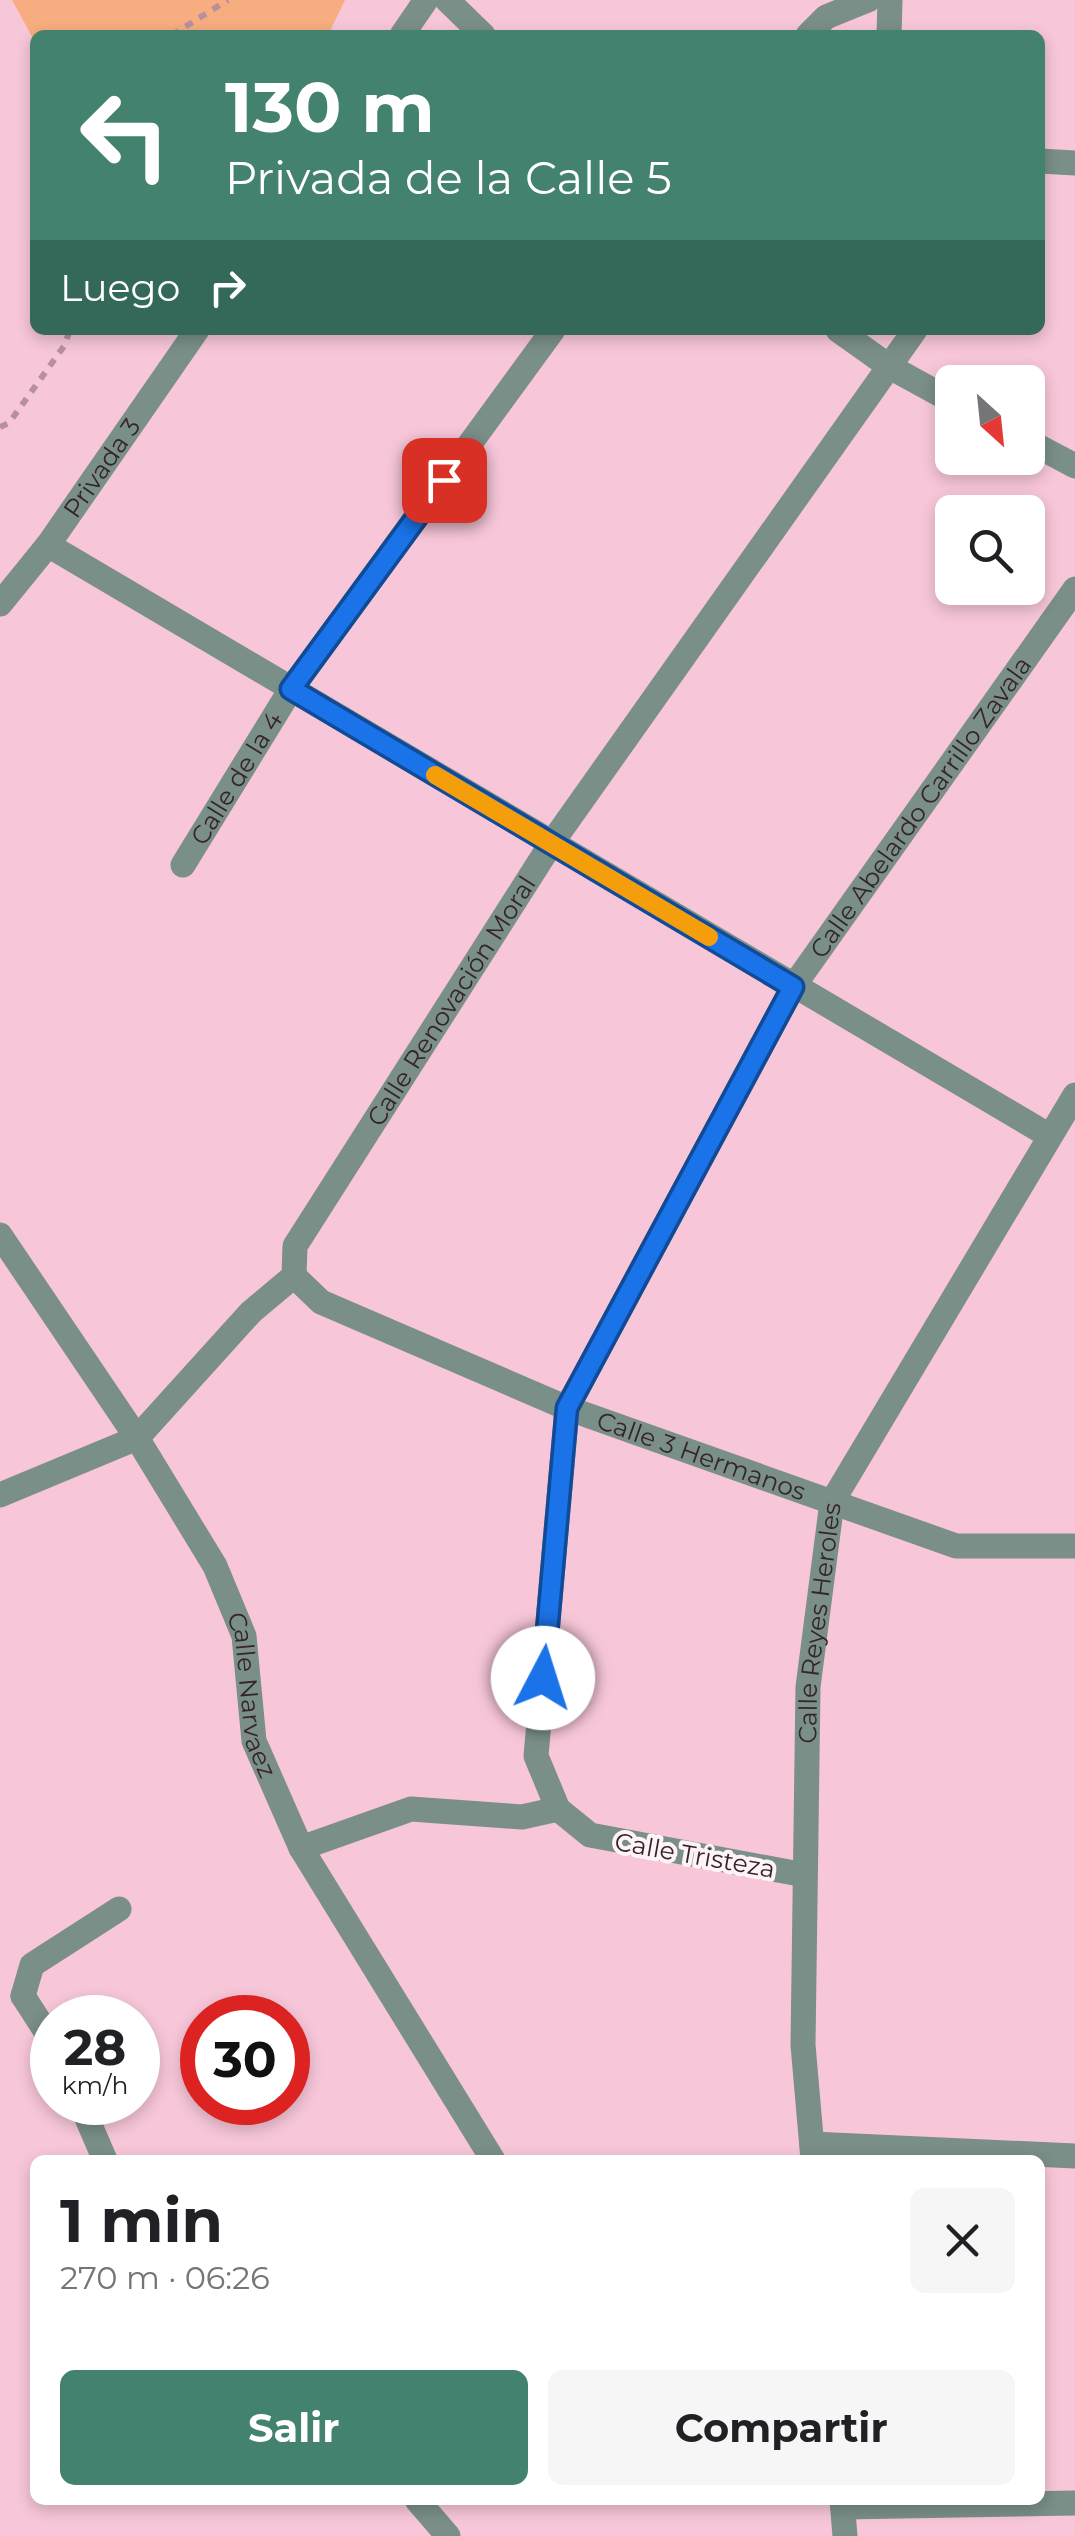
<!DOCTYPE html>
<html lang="es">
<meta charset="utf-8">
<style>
body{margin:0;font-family:Montserrat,sans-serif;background:#f6f6f6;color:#202124;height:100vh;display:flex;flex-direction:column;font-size:38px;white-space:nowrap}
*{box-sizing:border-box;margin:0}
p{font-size:32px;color:#757577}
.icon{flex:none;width:55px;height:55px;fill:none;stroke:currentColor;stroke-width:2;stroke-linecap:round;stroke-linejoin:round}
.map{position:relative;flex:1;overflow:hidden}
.side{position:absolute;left:30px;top:2155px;width:1015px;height:350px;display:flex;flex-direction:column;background:#fff;border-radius:15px;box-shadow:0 5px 15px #0003}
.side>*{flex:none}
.top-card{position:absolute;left:30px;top:30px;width:1015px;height:305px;border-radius:15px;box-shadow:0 5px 15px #0003;background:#42826f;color:#fff;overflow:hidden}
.needle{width:65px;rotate:153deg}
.fabs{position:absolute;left:935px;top:365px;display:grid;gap:20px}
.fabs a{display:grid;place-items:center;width:110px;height:110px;border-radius:15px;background:#fff;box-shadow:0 5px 15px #0003;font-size:50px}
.speed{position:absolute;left:30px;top:1995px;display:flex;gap:20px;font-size:50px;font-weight:700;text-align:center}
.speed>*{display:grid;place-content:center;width:130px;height:130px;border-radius:50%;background:#fff;box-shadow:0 5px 15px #0003;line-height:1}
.speed small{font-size:25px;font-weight:400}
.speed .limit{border:15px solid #d22;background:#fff;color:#111}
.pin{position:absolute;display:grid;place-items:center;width:85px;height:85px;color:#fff;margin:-42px;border-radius:20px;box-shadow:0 5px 15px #0006}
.me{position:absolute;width:110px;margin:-55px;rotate:5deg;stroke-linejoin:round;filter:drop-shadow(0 0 8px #0008)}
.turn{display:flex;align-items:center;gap:35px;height:210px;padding:0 30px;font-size:45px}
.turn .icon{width:130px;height:130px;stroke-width:2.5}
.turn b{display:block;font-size:70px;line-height:85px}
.then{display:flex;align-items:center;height:95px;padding:0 30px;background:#0003;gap:20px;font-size:38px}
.round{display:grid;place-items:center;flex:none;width:105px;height:105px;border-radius:15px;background:#f6f6f6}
.head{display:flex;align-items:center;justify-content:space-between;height:170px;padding:0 30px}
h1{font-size:60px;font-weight:700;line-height:75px}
.primary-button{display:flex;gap:20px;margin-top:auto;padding:20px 30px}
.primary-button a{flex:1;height:115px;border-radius:15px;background:#42826f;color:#fff;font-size:40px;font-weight:700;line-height:115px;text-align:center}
.primary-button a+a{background:#f6f6f6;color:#202124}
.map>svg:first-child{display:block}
.green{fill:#f7ad7f}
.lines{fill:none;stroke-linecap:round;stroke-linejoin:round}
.path{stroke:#b7909f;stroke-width:6;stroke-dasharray:8 8;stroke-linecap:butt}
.minor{stroke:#7a8f88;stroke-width:25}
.route-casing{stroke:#114b97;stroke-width:25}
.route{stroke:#1a73e8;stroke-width:18}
.slow{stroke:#f59e0b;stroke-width:18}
.labels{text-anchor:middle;stroke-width:8;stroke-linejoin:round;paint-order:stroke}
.street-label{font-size:25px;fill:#36242b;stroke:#fef4f7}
</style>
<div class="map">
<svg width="1075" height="2536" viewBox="0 0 1075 2536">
<rect width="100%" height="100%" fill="#f7c6d9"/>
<!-- green -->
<polygon class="green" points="12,0 345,0 328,35 35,35 35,42"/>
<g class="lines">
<!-- path -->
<g class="path">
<polyline points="172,35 228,0"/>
<polyline points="35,258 35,262"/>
<polyline points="0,427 9,423 64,346 70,330"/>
</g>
<!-- minor -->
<g class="minor">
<polyline points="447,0 483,35"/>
<polyline points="402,35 426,0"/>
<polyline points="808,35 826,17 868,0"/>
<polyline points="889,35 890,0"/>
<polyline points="1040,161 1075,163"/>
<polyline points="838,330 890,367 952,401"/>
<polyline points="1028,441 1075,466"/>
<polyline points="48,545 1048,1135"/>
<path id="s1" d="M0,604L48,545L197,330"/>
<path id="s2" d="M183,865L291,689L553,330"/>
<path id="s3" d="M0,1235L137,1438L215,1566L244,1636L254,1741L301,1848L493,2160"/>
<path id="s4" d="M294,1276L321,1302L567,1408L956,1546H1075"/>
<path id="s5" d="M0,1495L137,1438L251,1312L294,1276L295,1246L551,844L915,330"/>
<polyline points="301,1848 411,1809 522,1817 558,1809"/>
<path id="s6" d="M805,1875L590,1835L558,1809L536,1756L567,1408L793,987L1075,589"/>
<polyline points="23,1996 32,1965 119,1909"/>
<polyline points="23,1996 52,2041"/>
<polyline points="80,2102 105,2160"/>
<polyline points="812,2144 1075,2156"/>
<path id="s7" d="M813,2160L803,2045L808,1687L832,1502L1075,1095"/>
<polyline points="417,2500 448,2536"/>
<polyline points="842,2500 845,2536"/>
<polyline points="843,2507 1075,2503"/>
</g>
</g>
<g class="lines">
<!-- route casing -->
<g class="route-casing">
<polyline id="route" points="444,480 291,689 793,987 567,1408 543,1678"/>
</g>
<!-- route -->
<use href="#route" class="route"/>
<!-- slow -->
<polyline class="slow" points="435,775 709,937"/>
</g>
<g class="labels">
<!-- street labels -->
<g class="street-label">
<text dy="9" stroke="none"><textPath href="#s1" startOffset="170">Privada 3</textPath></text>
<text dy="9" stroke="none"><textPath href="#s2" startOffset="102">Calle de la 4</textPath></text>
<text dy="9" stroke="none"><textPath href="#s6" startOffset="1365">Calle Abelardo Carrillo Zavala</textPath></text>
<text dy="9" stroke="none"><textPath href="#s5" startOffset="695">Calle Renovación Moral</textPath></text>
<text dy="9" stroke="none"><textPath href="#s4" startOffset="448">Calle 3 Hermanos</textPath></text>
<text dy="9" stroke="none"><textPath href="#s7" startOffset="538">Calle Reyes Heroles</textPath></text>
<text dy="9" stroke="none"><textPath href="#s3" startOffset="530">Calle Narvaez</textPath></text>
<text transform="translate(695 1855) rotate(10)" y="9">Calle Tristeza</text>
</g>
</g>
</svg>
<div class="fabs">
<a><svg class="needle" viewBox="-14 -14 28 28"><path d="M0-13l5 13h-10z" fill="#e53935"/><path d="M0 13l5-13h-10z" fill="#757577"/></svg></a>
<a><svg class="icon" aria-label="search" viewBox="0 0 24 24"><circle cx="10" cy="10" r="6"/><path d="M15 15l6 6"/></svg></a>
</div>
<div class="speed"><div>28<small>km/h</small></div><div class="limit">30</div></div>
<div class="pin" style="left:444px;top:480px;background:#d93025"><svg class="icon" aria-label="arrive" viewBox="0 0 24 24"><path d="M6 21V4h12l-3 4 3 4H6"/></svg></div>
<svg class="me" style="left:543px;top:1678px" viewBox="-20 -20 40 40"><circle r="19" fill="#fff"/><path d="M0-13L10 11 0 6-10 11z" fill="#1a73e8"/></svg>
<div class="top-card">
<div class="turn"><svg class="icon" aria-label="left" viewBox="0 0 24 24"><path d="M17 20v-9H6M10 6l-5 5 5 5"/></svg><div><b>130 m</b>Privada de la Calle 5</div></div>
<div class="then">Luego<svg class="icon" aria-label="right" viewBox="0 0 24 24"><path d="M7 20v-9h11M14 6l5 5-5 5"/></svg></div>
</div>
<section class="side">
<div class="head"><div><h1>1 min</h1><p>270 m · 06:26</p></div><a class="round"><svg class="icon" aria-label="close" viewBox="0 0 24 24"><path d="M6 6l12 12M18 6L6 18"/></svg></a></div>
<div class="primary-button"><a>Salir</a><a>Compartir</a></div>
</section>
</div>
